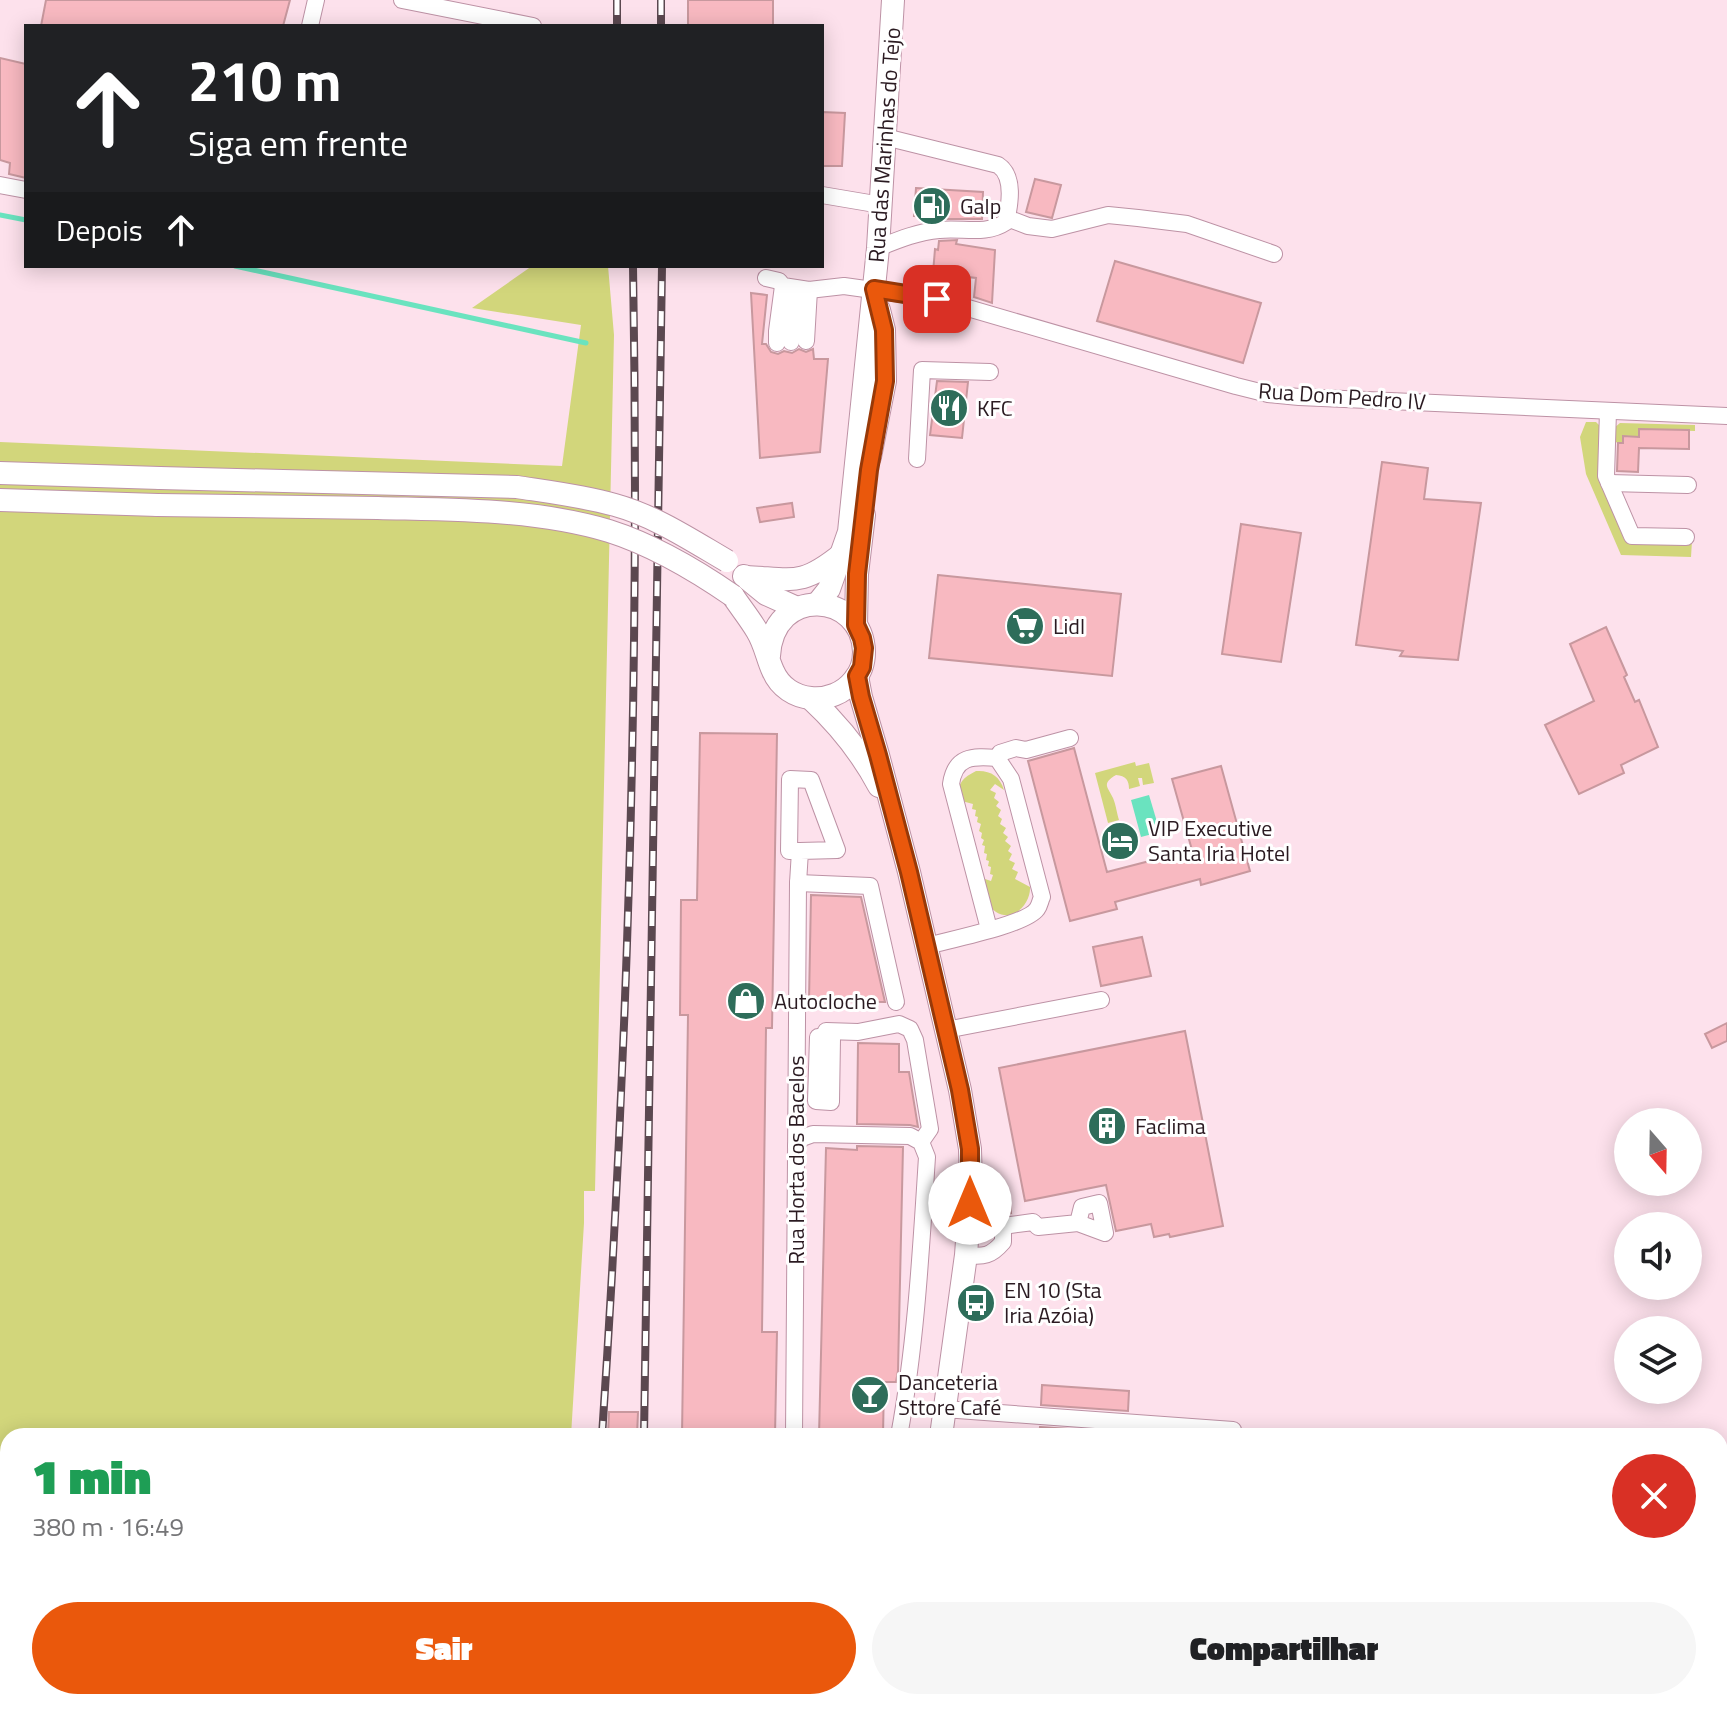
<!DOCTYPE html>
<html lang="pt">
<meta charset="utf-8">
<style>
body{margin:0;font-family:"Titillium Web",sans-serif;background:#f6f6f6;color:#202124;height:100vh;display:flex;flex-direction:column;font-size:30px;white-space:nowrap}
*{box-sizing:border-box;margin:0}
p{font-size:26px;color:#757577}
.icon{flex:none;width:44px;height:44px;fill:none;stroke:currentColor;stroke-width:2;stroke-linecap:round;stroke-linejoin:round}
.map{position:relative;flex:1;overflow:hidden}
.sheet{position:absolute;left:0px;top:1428px;width:1728px;height:282px;display:flex;flex-direction:column;background:#fff;border-radius:24px 24px 0 0;box-shadow:0 4px 20px #0003}
.sheet>*{flex:none}
.banner{position:absolute;left:24px;top:24px;width:800px;height:244px;border-radius:0px;box-shadow:0 4px 20px #0003;background:#202124;color:#fff;overflow:hidden}
.needle{width:52px;rotate:160deg}
.fabs{position:absolute;left:1614px;top:1108px;display:grid;gap:16px}
.fabs a{display:grid;place-items:center;width:88px;height:88px;border-radius:50%;background:#fff;box-shadow:0 4px 20px #0003;font-size:40px}
.pin{position:absolute;display:grid;place-items:center;width:68px;height:68px;color:#fff;margin:-34px;border-radius:16px;box-shadow:0 4px 12px #0006}
.me{position:absolute;width:88px;margin:-44px;rotate:0deg;stroke-linejoin:round;filter:drop-shadow(0 0 6px #0008)}
.turn{display:flex;align-items:center;gap:28px;height:168px;padding:0 32px;font-size:36px}
.turn .icon{width:104px;height:104px;stroke-width:2.5}
.turn b{display:block;font-size:56px;line-height:68px}
.then{display:flex;align-items:center;height:76px;padding:0 32px;background:#0003;gap:16px;font-size:30px}
.round{display:grid;place-items:center;flex:none;width:84px;height:84px;border-radius:42px;background:#f6f6f6}
.summary{display:flex;align-items:center;justify-content:space-between;height:136px;padding:0 32px}
h1{font-size:48px;font-weight:800;line-height:60px;color:#1e9e55}
.primary-button{display:flex;gap:16px;margin-top:auto;padding:16px 32px}
.primary-button a{flex:1;height:92px;border-radius:48px;background:#ea580c;color:#fff;font-size:32px;font-weight:800;line-height:92px;text-align:center}
.primary-button a+a{background:#f6f6f6;color:#202124}
.map>svg:first-child{display:block}
.green{fill:#d2d67b}
.water{fill:#6ae3bf}
.lines{fill:none;stroke-linecap:round;stroke-linejoin:round}
.stream{stroke:#6ae3bf;stroke-width:5}
.building{fill:#f8b9c1;stroke:#c8989e;stroke-width:2}
.minor-casing{stroke:#bd92a5;stroke-width:18}
.major-casing{stroke:#bd92a5;stroke-width:24}
.minor{stroke:#fff;stroke-width:16}
.major{stroke:#fff;stroke-width:22}
.rail-casing{stroke:#5b4850;stroke-width:8}
.rail{stroke:#fff;stroke-width:5;stroke-dasharray:15;stroke-linecap:butt}
.major-bridge-casing{stroke:#bd92a5;stroke-width:24;stroke-linecap:butt}
.major-bridge{stroke:#fff;stroke-width:22}
.route-casing{stroke:#983908;stroke-width:20}
.route{stroke:#ea580c;stroke-width:14}
.labels{text-anchor:middle;stroke-width:6;stroke-linejoin:round;paint-order:stroke}
.street-label{font-size:22px;fill:#2a1a21;stroke:#fff}
.poi-label{font-size:22px;fill:#2a1a21;stroke:#fff;text-anchor:start}
</style>
<div class="map">
<svg width="1727" height="1709" viewBox="0 0 1727 1709">
<rect width="100%" height="100%" fill="#fde1ec"/>
<!-- green -->
<g class="green">
<polygon points="532,266 608,266 614,335 595,1191 584,1191 584,1223 571,1436 8,1436 8,1702 553,1702 552,1709 0,1709 0,442 562,466 581,325 472,308"/>
<polygon points="1586,422 1596,422 1601,427 1601,480 1624,539 1692,541 1691,557 1621,555 1586,474 1580,437"/>
<polygon points="1620,423 1695,425 1695,431 1640,429 1639,437 1623,436 1623,443 1613,442 1614,428"/>
<path d="M1135,762L1136,766L1149,763L1154,783L1143,785L1142,778H1138L1140,786L1129,789C1129,780 1126,776 1116,775C1101,784 1108,787 1113,798C1116,805 1117,814 1119,820L1108,823L1095,773Z"/>
<path d="M976,771C990,770 1000,776 1004,790L995,784L990,790L996,793L994,798L999,802L996,806L1001,810L998,816L1002,819L1000,824L1006,828L1003,833L1008,837L1005,841L1011,846L1008,851L1012,854L1009,860L1015,863L1012,869L1018,872L1015,879L1030,887C1031,903 1014,923 996,912C985,905 983,889 979,877L991,881L993,875L990,874L991,867L988,866L989,861L986,860L987,854L984,853L985,846L982,845L984,840L981,838L982,833L979,831L981,824L977,822L978,817L975,816L976,810L972,809L973,804L958,800C957,784 962,778 976,771Z"/>
</g>
<!-- water -->
<polygon class="water" points="1149,795 1160,832 1141,837 1131,800"/>
<g class="lines">
<!-- stream -->
<g class="stream">
<polyline points="0,215 26,220"/>
<polyline points="235,266 586,343"/>
<polyline points="0,1704 18,1709"/>
</g>
</g>
<!-- building -->
<g class="building">
<polygon points="46,0 290,0 283,26 41,26"/>
<rect x="688" y="0" width="85" height="26"/>
<polygon points="0,58 26,64 26,178 9,174 10,163 0,160"/>
<polygon points="822,112 845,113 842,166 822,166"/>
<polygon points="1035,179 1061,185 1052,218 1026,212"/>
<polygon points="916,188 983,192 982,219 941,219 941,217 914,216"/>
<polygon points="957,240 956,244 995,250 992,303 974,297 976,278 933,273 935,249 938,250 939,241"/>
<polygon points="1115,261 1261,303 1243,363 1097,321"/>
<polygon points="751,293 767,295 762,344 766,344 771,352 778,354 784,351 792,353 799,349 806,352 813,349 814,359 828,359 820,452 760,458"/>
<polygon points="937,381 968,382 962,438 930,435"/>
<polygon points="1639,429 1689,430 1689,449 1639,448 1638,472 1617,471 1618,443 1623,443 1623,436 1639,437"/>
<polygon points="1382,462 1428,468 1424,499 1481,503 1458,660 1400,656 1403,651 1356,645"/>
<polygon points="792,503 794,517 760,522 757,508"/>
<polygon points="1241,524 1301,533 1281,662 1222,654"/>
<polygon points="938,575 1121,594 1112,676 929,658"/>
<polygon points="1606,627 1627,675 1624,677 1635,702 1639,700 1658,747 1621,765 1624,773 1579,794 1545,725 1594,701 1570,644"/>
<polygon points="700,733 777,734 772,1028 766,1028 762,1332 777,1332 775,1436 682,1436 688,1015 680,1015 681,900 697,900"/>
<polygon points="1074,748 1107,872 1192,850 1172,779 1221,766 1250,871 1201,885 1200,879 1115,902 1117,909 1070,921 1028,761"/>
<polygon points="811,895 861,897 885,1002 809,1001"/>
<polygon points="1142,937 1151,976 1101,986 1093,947"/>
<polygon points="1727,1023 1727,1041 1712,1048 1705,1034"/>
<polygon points="1185,1031 1223,1226 1170,1237 1169,1234 1154,1237 1151,1224 1116,1231 1106,1185 1025,1201 999,1068"/>
<polygon points="858,1043 899,1044 899,1072 909,1072 918,1127 910,1125 857,1124"/>
<polygon points="857,1146 903,1147 898,1371 896,1382 884,1382 883,1436 819,1436 826,1148 857,1150"/>
<polygon points="992,1192 1009,1196 1011,1213 996,1209"/>
<polygon points="1042,1385 1129,1391 1128,1411 1041,1405"/>
<polygon points="609,1412 638,1412 637,1436 608,1436"/>
<polygon points="1040,1427 1126,1433 1126,1436 1039,1436"/>
</g>
<g class="lines">
<!-- minor casing -->
<g class="minor-casing">
<g id="minor">
<polyline points="402,0 533,26"/>
<polyline points="310,26 316,0"/>
<polyline points="0,185 26,190"/>
<polyline points="822,195 881,205"/>
<polyline points="1007,218 1028,226 1052,229 1108,215 1138,218 1187,224 1274,254"/>
<path d="M878,248C898,240 917,232 939,230C962,227 985,236 1006,222C1010,204 1015,176 998,165L885,137"/>
<polyline points="766,278 779,281 783,286 809,290 844,286 937,299 1236,386 1268,394 1299,397 1727,416"/>
<polyline points="806,341 809,290"/>
<polyline points="791,342 791,330 798,289"/>
<polyline points="777,343 777,331 783,286"/>
<polyline points="1608,411 1606,476 1632,536 1686,537"/>
<polyline points="917,459 922,370 990,372"/>
<polyline points="1609,483 1688,485"/>
<polyline points="997,758 1000,753 1016,748 1026,750 1070,738"/>
<polyline points="798,883 870,886 896,1002"/>
<path d="M927,946C948,940 1026,925 1037,909C1040,905 1040,901 1042,897L1011,779L997,758C972,756 955,756 951,784L989,929"/>
<polyline points="946,1030 1101,1000"/>
<polygon points="818,1037 832,1038 831,1102 816,1101"/>
<polyline points="826,1037 826,1031 858,1032 899,1024 910,1029 915,1040 930,1129 921,1142"/>
<path d="M796,1146L802,1138L813,1134L910,1136L921,1142L927,1157C921,1250 916,1344 899,1436"/>
<polyline points="969,1221 1003,1226 1033,1222 1038,1227 1078,1223 1105,1233 1099,1203 1082,1207 1078,1223"/>
<path d="M966,1255C984,1257 991,1256 1003,1242V1226"/>
<polyline points="944,1409 1233,1430"/>
<polyline points="794,1436 798,883 800,851 789,851 790,779 811,780 837,850 800,851"/>
<polyline points="690,1702 690,1709"/>
<polyline points="820,1702 825,1709"/>
<polyline points="762,1709 771,1702"/>
<polyline points="1548,1709 1549,1702"/>
<polyline points="1679,1709 1680,1702"/>
</g>
</g>
<!-- major casing -->
<g class="major-casing">
<g id="major">
<polyline points="870,457 885,381 884,330 879,310"/>
<polyline points="0,473 160,478"/>
<polyline points="0,500 158,505"/>
<polyline points="744,576 766,594 797,608"/>
<path d="M746,577C793,579 801,587 842,554"/>
<path d="M733,596C741,608 750,619 757,631C765,644 767,658 773,671C787,704 833,707 854,680C861,672 864,662 864,652C863,592 773,584 769,656"/>
<polyline points="817,604 829,589 849,532 878,248 893,0"/>
<polyline points="856,625 857,574 864,515"/>
<polyline points="857,676 861,697 878,755 909,872 960,1090 970,1149 971,1185 966,1255 941,1436"/>
<path d="M811,699C839,725 861,752 879,786"/>
<polyline points="1003,1702 1013,1709"/>
<polyline points="947,1705 958,1702"/>
</g>
</g>
<!-- minor -->
<use href="#minor" class="minor"/>
<!-- major -->
<use href="#major" class="major"/>
<!-- rail casing -->
<g class="rail-casing">
<g id="rail">
<polyline points="617,0 617,26"/>
<polyline points="661,0 661,26"/>
<path d="M602,1436C628,1047 640,656 633,266"/>
<polyline points="644,1436 662,266"/>
<polyline points="573,1709 573,1702"/>
<polyline points="637,1709 638,1702"/>
</g>
</g>
<!-- rail -->
<use href="#rail" class="rail"/>
<!-- major-bridge casing -->
<g class="major-bridge-casing">
<g id="major-bridge">
<path d="M160,478L517,487C550,492 583,496 615,505C655,516 691,540 727,561"/>
<path d="M158,505C232,506 305,507 378,508C455,510 535,509 609,531C653,545 694,569 733,596"/>
</g>
</g>
<!-- major-bridge -->
<use href="#major-bridge" class="major-bridge"/>
</g>
<g class="lines">
<!-- route casing -->
<g class="route-casing">
<polyline id="route" points="937,299 874,289 884,330 885,381 869,470 857,574 856,625 862,638 864,648 862,667 857,676 861,697 878,755 909,872 960,1090 970,1149 970,1203"/>
</g>
<!-- route -->
<use href="#route" class="route"/>
</g>
<!-- icons -->
<defs>
<g id="fuel-disc" transform="scale(2)"><circle r="9.5" fill="#2e6d5a" stroke="#fff"/><path d="M-5.5-6h7V0h2V4h1.3V-2.5L3-4.5l.8-.8L6-3V5H2.5V1h-1V6h-7ZM-4.2-4.7v3.2H.2V-4.7Z" fill="#fff"/></g>
<g id="restaurant-disc" transform="scale(2)"><circle r="9.5" fill="#2e6d5a" stroke="#fff"/><path d="M-5-6h1v4h1v-4h1v4h1v-4h1v5L-1.5 .5V6h-2V.5L-5-1ZM5-6V6H3V1.5H1.5Q1.5-4 5-6Z" fill="#fff"/></g>
<g id="supermarket-disc" transform="scale(2)"><circle r="9.5" fill="#2e6d5a" stroke="#fff"/><path d="M-6-5.5h2.5l.6 2H6L4.5 2H-2.5L-4.4-4H-6ZM-1.5 3.2a1.3 1.3 0 1 0 .1 0ZM3 3.2a1.3 1.3 0 1 0 .1 0Z" fill="#fff"/></g>
<g id="hotel-disc" transform="scale(2)"><circle r="9.5" fill="#2e6d5a" stroke="#fff"/><path d="M-6-4.5h1.5V1H6V5H4.5V3h-9V5H-6ZM-4 0a1.8 1.8 0 1 1 3.6 0ZM.5 0V-2.5h3Q6-2.5 6 0Z" fill="#fff"/></g>
<g id="shop-disc" transform="scale(2)"><circle r="9.5" fill="#2e6d5a" stroke="#fff"/><path d="M-5-2.5h2.3a2.7 3.5 0 0 1 5.4 0H5L5.5 6h-11ZM-1.5-2.5h3a1.5 2.3 0 0 0-3 0Z" fill="#fff"/></g>
<g id="building-disc" transform="scale(2)"><circle r="9.5" fill="#2e6d5a" stroke="#fff"/><path d="M-4-6H4V6H1V3H-1V6H-4ZM-2.5-4.3h1.7v1.8h-1.7ZM.8-4.3h1.7v1.8H.8ZM-2.5-1h1.7V.8h-1.7ZM.8-1h1.7V.8H.8Z" fill="#fff"/></g>
<g id="bus-disc" transform="scale(2)"><circle r="9.5" fill="#2e6d5a" stroke="#fff"/><path d="M-5-6H5V4H4V6H2V4H-2V6H-4V4H-5ZM-3.5-4V0h7V-4ZM-3.5 1.2v1.5H-2V1.2ZM2 1.2v1.5H3.5V1.2Z" fill="#fff"/></g>
<g id="bar-disc" transform="scale(2)"><circle r="9.5" fill="#2e6d5a" stroke="#fff"/><path d="M-6-5H6L.8 .8V4.5H3.5V6h-7V4.5H-.8V.8Z" fill="#fff"/></g>
</defs>
<g fill-rule="evenodd">
<use href="#fuel-disc" x="932" y="206"/>
<use href="#restaurant-disc" x="949" y="408"/>
<use href="#supermarket-disc" x="1025" y="626"/>
<use href="#hotel-disc" x="1120" y="841"/>
<use href="#shop-disc" x="746" y="1001"/>
<use href="#building-disc" x="1107" y="1126"/>
<use href="#bus-disc" x="976" y="1303"/>
<use href="#bar-disc" x="870" y="1395"/>
</g>
<g class="labels">
<!-- street labels -->
<g class="street-label">
<text transform="translate(884 145) rotate(-86)" y="8">Rua das Marinhas do Tejo</text>
<text transform="translate(1342 396) rotate(4)" y="8">Rua Dom Pedro IV</text>
<text transform="translate(796 1160) rotate(-90)" y="8">Rua Horta dos Bacelos</text>
</g>
<!-- poi labels -->
<g class="poi-label">
<text x="960" y="214">Galp</text>
<text x="977" y="416">KFC</text>
<text x="1053" y="634">Lidl</text>
<text x="1148" y="836">VIP Executive<tspan x="1148" dy="25">Santa Iria Hotel</tspan></text>
<text x="774" y="1009">Autocloche</text>
<text x="1135" y="1134">Faclima</text>
<text x="1004" y="1298">EN 10 (Sta<tspan x="1004" dy="25">Iria Azóia)</tspan></text>
<text x="898" y="1390">Danceteria<tspan x="898" dy="25">Sttore Café</tspan></text>
</g>
</g>
</svg>
<div class="fabs">
<a><svg class="needle" viewBox="-14 -14 28 28"><path d="M0-13l5 13h-10z" fill="#e53935"/><path d="M0 13l5-13h-10z" fill="#757577"/></svg></a>
<a><svg class="icon" aria-label="sound" viewBox="0 0 24 24"><path d="M4 9h4l5-4v14l-5-4H4zM17 9q2 3 0 6"/></svg></a>
<a><svg class="icon" aria-label="layers" viewBox="0 0 24 24"><path d="M12 4l9 5-9 5-9-5zM3 14l9 5 9-5"/></svg></a>
</div>
<div class="pin" style="left:937px;top:299px;background:#d93025"><svg class="icon" aria-label="arrive" viewBox="0 0 24 24"><path d="M6 21V4h12l-3 4 3 4H6"/></svg></div>
<svg class="me" style="left:970px;top:1203px" viewBox="-20 -20 40 40"><circle r="19" fill="#fff"/><path d="M0-13L10 11 0 6-10 11z" fill="#ea580c"/></svg>
<div class="banner">
<div class="turn"><svg class="icon" aria-label="ahead" viewBox="0 0 24 24"><path d="M12 20V5M6 11l6-6 6 6"/></svg><div><b>210 m</b>Siga em frente</div></div>
<div class="then">Depois<svg class="icon" aria-label="ahead" viewBox="0 0 24 24"><path d="M12 20V5M6 11l6-6 6 6"/></svg></div>
</div>
<section class="sheet">
<div class="summary"><div><h1>1 min</h1><p>380 m · 16:49</p></div><a class="round" style="background:#d93025;color:#fff"><svg class="icon" aria-label="close" viewBox="0 0 24 24"><path d="M6 6l12 12M18 6L6 18"/></svg></a></div>
<div class="primary-button"><a>Sair</a><a>Compartilhar</a></div>
</section>
</div>
